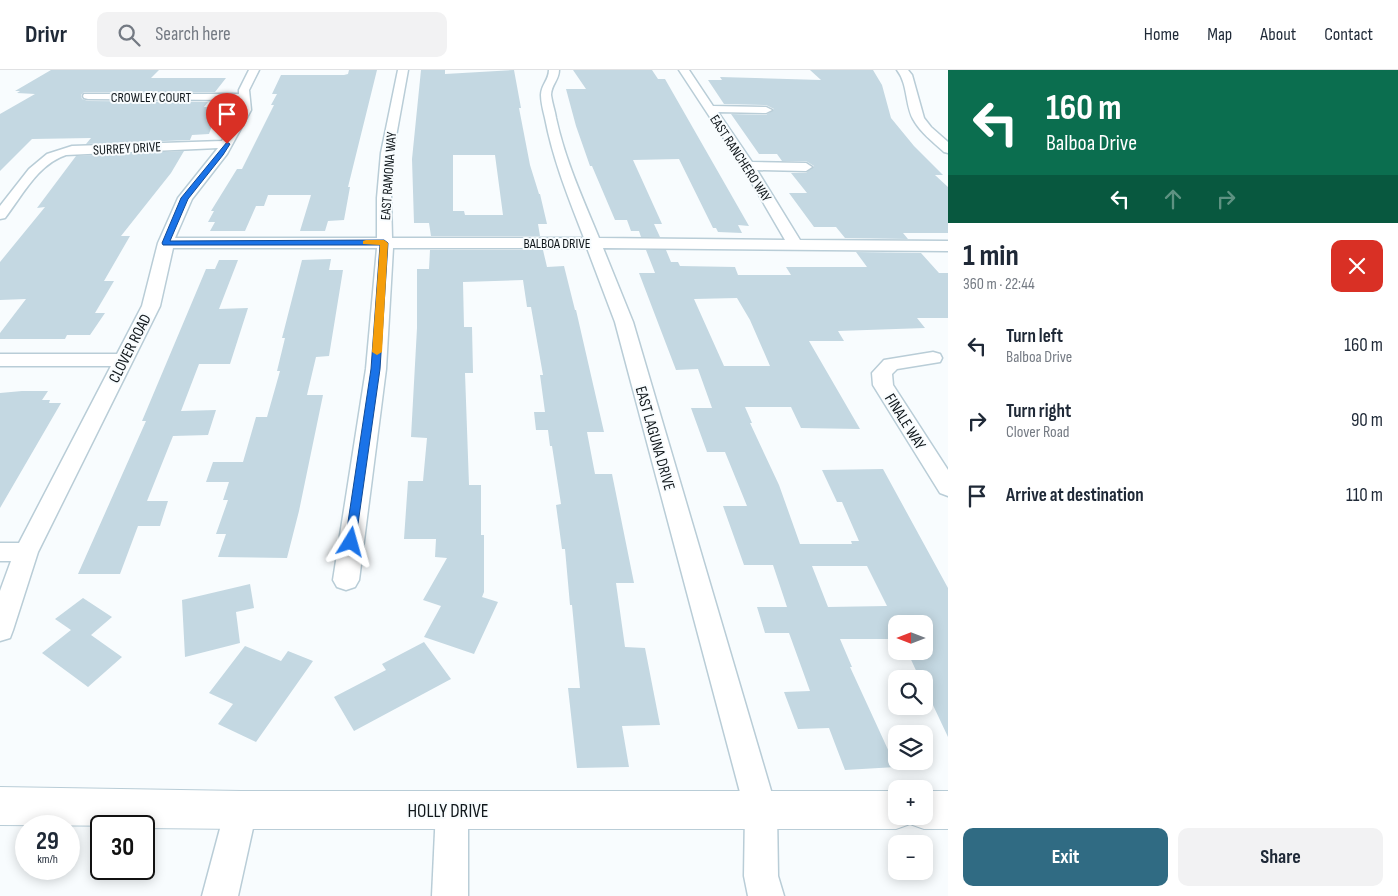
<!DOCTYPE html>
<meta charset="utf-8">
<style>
body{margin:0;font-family:"Sofia Sans Condensed",sans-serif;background:#f2f2f3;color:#1f2937;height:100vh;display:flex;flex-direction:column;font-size:19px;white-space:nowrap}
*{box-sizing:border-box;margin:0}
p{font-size:16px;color:#747a83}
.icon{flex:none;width:28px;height:28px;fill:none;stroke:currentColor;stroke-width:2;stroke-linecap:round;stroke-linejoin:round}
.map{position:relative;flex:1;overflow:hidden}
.sheet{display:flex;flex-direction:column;background:#fff;width:450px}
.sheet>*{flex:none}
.banner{background:#0b6e4f;color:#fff;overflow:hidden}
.needle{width:32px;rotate:270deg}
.buttons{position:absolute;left:888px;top:545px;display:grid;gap:10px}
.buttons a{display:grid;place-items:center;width:45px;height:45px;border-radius:10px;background:#fff;box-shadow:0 2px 12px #0003;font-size:25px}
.speed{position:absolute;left:15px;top:745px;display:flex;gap:10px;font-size:25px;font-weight:700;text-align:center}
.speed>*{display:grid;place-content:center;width:65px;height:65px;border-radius:50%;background:#fff;box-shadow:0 2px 12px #0003;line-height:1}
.speed small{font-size:12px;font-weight:400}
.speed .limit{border:2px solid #111;border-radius:8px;background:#fff;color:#111}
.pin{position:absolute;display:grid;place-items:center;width:42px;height:42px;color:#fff;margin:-51px -21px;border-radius:50% 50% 50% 0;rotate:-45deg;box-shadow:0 0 5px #0007}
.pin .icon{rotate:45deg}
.me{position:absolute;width:55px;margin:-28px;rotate:8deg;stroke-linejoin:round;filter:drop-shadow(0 0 4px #0008)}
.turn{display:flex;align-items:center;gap:18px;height:105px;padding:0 15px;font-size:22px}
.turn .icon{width:65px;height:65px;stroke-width:2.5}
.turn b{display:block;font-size:35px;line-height:42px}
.lanes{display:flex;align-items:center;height:48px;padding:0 15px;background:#0003;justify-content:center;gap:25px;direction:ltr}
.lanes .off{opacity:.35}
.round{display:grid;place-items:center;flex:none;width:52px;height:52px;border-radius:10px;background:#f2f2f3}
.overview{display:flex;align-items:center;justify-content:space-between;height:85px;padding:0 15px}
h1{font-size:30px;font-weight:700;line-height:38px}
.cta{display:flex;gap:10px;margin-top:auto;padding:10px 15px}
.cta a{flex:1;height:58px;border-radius:10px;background:#306b83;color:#fff;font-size:20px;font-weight:700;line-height:58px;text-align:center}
.cta a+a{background:#f2f2f3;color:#1f2937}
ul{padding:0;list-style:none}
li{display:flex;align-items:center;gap:15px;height:75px;padding:0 15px}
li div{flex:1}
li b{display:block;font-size:19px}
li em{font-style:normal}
header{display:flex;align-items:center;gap:30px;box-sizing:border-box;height:70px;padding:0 25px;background:#fff;border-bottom:1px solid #e0e1e3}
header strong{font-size:24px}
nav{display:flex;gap:28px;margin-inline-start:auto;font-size:18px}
.search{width:350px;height:45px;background:#f2f2f3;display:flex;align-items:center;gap:12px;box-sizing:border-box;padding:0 18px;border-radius:10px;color:#747a83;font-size:19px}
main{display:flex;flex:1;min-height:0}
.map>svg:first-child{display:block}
.building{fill:#c4d8e2;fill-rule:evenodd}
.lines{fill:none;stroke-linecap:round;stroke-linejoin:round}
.street-casing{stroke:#b9cdd7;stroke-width:3}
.secondary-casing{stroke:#b9cdd7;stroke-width:2}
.street{fill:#fff;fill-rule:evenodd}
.secondary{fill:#fff;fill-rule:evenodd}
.route{fill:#1a73e8;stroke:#114b97}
.slow{fill:#f59e0b}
.labels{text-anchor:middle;stroke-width:4;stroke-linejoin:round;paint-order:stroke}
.far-street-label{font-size:14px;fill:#10171b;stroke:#f8fcfe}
.street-label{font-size:16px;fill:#10171b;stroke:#f8fcfe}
.near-street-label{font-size:19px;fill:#10171b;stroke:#f8fcfe}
</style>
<header>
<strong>Drivr</strong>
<div class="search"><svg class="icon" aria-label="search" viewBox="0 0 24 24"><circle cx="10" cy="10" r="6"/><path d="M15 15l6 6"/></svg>Search here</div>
<nav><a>Home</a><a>Map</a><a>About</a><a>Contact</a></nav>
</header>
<main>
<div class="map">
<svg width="948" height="826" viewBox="0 0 948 826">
<rect width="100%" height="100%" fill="#f8fcfe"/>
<!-- building -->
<g class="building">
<polygon points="51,0 159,0 151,8 226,8 215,22 84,22 81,25 82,29 88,31 208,32 204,37 223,37 213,53 209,64 192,65 190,70 86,74 91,68 32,69 0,101 0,44 35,24 17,23 20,21 15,21"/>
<polygon points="349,0 377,0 348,117 350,117 344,150 328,151 325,161 300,161 311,125 268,125 264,136 256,136 245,161 210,161 215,152 208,152 214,141 211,141 237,99 242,99 274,35 271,35 277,24 272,24 281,5 344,5 348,4"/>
<path d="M421,0H445V4L514,0L521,38H519L530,95L539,124H540L547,154H538L540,166H431L429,153H414L412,89ZM453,85H495L503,145H465L464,141H453Z"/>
<polygon points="573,0 652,0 658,9 665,9 749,156 738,155 742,163 718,162 716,158 713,158 679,89 633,90 662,154 654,154 660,167 641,167 639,161 631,161 627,150 615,150 592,96 590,96 576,56 566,19 586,19"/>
<polygon points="810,0 873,0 882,15 891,48 914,76 943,105 935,105 948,117 948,163 903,163 908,169 845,168 836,157 814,157 789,123 807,123 791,103 806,103 814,96 806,91 782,91 777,84 759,84 731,44 766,45 774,39 766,35 724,34 708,10 722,10 720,7 821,10"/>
<polygon points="184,81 171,103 121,166 130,166 104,211 114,211 95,243 105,243 90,265 67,265 65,269 0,269 0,263 26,229 0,230 0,192 45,137 37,138 76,86"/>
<polygon points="430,180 543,180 547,197 564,196 575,240 576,240 604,362 587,362 595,404 612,404 634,513 616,513 625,577 645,578 660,655 622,656 629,697 577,698 568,618 580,618 572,535 570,535 565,479 562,479 556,435 561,434 552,376 550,376 548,360 536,360 534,342 545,342 540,305 543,305 531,237 527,237 523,210 463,212 464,257 472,257 473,303 465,303 469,415 481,415 481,465 484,465 484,522 482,527 498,532 474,584 424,567 441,536 423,530 447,488 435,487 436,469 404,469 408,411 423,411 427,368 411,367 417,258 417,199 429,199"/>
<path d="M646,180H666L671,192H678L680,196L735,197L738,205H791L786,197H867L856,182L921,183L939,203H948V248H917L925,258L838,261L844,271H809L860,359L801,358L791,337H745L752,353H750L779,415L800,474H852L851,471H859L842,432H837L822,400L883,399L948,518V667L924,616V609H920L907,581H924V554H896V569H840L852,597H850L896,697L845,700L829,658L798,659L784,622L810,621L789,563H765L757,537H787L773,495H744L723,436H747L725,382H707L691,338H712L698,299L676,300L639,203H655ZM737,228L750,250L770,296H724L694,229ZM812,496H867L887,536L828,537Z"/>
<polygon points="331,189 329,200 343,200 329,286 316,287 307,325 323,325 299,441 287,488 218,487 226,464 216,464 228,430 223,430 229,412 206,412 213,392 243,392 256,347 267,347 280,301 277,301 285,268 282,268 302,190"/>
<polygon points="219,190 238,190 219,239 248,238 230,294 199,294 181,341 216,340 208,365 173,366 147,431 168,431 160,456 138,456 120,504 78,504 146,351 142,351 206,199 215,199"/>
<polygon points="22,321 48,321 42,330 50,330 49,333 61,333 0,438 0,323"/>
<polygon points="250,514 254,538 236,542 240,573 185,587 182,530"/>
<polygon points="83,528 112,547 91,565 122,587 88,617 42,583 71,560 55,549"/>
<polygon points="424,572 451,609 354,661 334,627 386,600 382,594"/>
<polygon points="245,576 281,591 288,581 313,591 256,672 218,654 233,634 209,623"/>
</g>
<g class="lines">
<!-- street casing -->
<g class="street-casing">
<g id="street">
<path d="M249,0H259L249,20L251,40L227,84L192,129L175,168H377V128L381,83L398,0H408L393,83L391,128L392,168H584C569,129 553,90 545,48C543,40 541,32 541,25C541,15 549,10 549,0H559C559,10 551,15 551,25C552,33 555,41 556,48C565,90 583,129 599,168L785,170L742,96L679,0H689L713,36L766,37L772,40L766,43L718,42L752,92L806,93L812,97L806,101L757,100L800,170L948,171V181L603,178L633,252L777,741L778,806L784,826H748L744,806L745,741L615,252L587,178H393L386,299L359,510L355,517L346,520L337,517L333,510L366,299L377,178H173L160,236L38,482L13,560L10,568L0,571V521L11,491H0V473H19L111,296H0V284H117L142,236L158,173L178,128L218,78L66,85C38,94 22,126 5,148L0,149V136L29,99L47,84L72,76L222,71L239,40V30L88,29L84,28L83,26L84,24H239V20Z"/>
<path d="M897,0H908L912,5L924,48L931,57L948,72V83L944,82C933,72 920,62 913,49C905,34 908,14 897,0Z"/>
<polygon points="933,282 940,284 942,288 940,292 897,299 892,304 893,315 948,400 948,426 940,423 873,315 872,303 884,290"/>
<polygon points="241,724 252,729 257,740 238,826 202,826 225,740 230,729"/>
<polygon points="452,724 463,729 468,740 468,826 432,826 436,740 441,729"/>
</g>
</g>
<!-- secondary casing -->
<g class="secondary-casing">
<polygon id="secondary" points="0,717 241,721 896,721 896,746 924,746 924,721 948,721 948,759 924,759 910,754 896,759 241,759 144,758 144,756 0,755"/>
</g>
<!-- street -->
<use href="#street" class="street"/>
<!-- secondary -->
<use href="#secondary" class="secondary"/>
</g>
<!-- route -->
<polygon class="route" points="227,72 230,74 223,85 188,129 170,171 384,170 388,173 380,299 355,475 347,475 345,472 371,299 380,175 163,175 162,173 181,128"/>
<!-- slow -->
<polygon class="slow" points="366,170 384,170 388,173 382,282 377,285 372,282 380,175 363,174 363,171"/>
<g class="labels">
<!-- far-street labels -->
<g class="far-street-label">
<text x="151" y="32">CROWLEY COURT</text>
<text transform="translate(127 78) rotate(-3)" y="5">SURREY DRIVE</text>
<text transform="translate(741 88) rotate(57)" y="5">EAST RANCHERO WAY</text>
<text transform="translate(388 106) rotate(-86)" y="5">EAST RAMONA WAY</text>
<text x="557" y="178">BALBOA DRIVE</text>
</g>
<!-- street labels -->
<g class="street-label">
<text transform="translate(129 278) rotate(-63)" y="6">CLOVER ROAD</text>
<text transform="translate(906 351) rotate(58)" y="6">FINALE WAY</text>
<text transform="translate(656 368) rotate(74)" y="6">EAST LAGUNA DRIVE</text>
</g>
<!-- near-street labels -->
<g class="near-street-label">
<text x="448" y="747">HOLLY DRIVE</text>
</g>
</g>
</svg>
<div class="buttons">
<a><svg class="needle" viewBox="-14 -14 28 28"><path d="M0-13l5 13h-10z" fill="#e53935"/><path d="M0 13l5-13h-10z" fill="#747a83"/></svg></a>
<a><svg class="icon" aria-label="search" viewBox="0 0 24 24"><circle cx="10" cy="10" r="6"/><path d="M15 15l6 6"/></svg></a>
<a><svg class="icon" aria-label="layers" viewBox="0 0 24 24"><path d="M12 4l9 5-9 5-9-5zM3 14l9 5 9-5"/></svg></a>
<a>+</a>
<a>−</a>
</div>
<div class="speed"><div>29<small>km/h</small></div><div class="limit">30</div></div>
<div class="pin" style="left:227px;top:74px;background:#d93025"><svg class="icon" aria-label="arrive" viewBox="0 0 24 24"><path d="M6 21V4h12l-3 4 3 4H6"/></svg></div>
<svg class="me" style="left:351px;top:472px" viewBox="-20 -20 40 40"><path d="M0-17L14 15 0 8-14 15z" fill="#1a73e8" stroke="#fff" stroke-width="4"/></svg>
</div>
<section class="sheet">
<div class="banner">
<div class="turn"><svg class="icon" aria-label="left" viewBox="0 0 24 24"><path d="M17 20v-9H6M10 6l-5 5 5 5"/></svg><div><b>160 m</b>Balboa Drive</div></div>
<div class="lanes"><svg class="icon" aria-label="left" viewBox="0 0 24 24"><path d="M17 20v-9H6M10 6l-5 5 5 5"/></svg><svg class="icon off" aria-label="ahead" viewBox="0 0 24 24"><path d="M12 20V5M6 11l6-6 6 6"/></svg><svg class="icon off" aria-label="right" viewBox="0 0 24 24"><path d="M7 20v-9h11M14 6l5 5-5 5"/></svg></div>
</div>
<div class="overview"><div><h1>1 min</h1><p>360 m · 22:44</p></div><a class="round" style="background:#d93025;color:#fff"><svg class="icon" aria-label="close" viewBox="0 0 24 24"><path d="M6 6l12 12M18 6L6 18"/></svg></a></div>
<ul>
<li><svg class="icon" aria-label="left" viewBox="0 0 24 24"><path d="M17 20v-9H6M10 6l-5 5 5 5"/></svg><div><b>Turn left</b><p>Balboa Drive</p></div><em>160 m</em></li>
<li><svg class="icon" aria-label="right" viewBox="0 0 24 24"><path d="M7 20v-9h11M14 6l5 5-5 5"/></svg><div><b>Turn right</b><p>Clover Road</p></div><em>90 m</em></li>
<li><svg class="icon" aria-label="arrive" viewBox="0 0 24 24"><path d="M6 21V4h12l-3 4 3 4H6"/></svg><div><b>Arrive at destination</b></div><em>110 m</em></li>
</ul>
<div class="cta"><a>Exit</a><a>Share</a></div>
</section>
</main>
